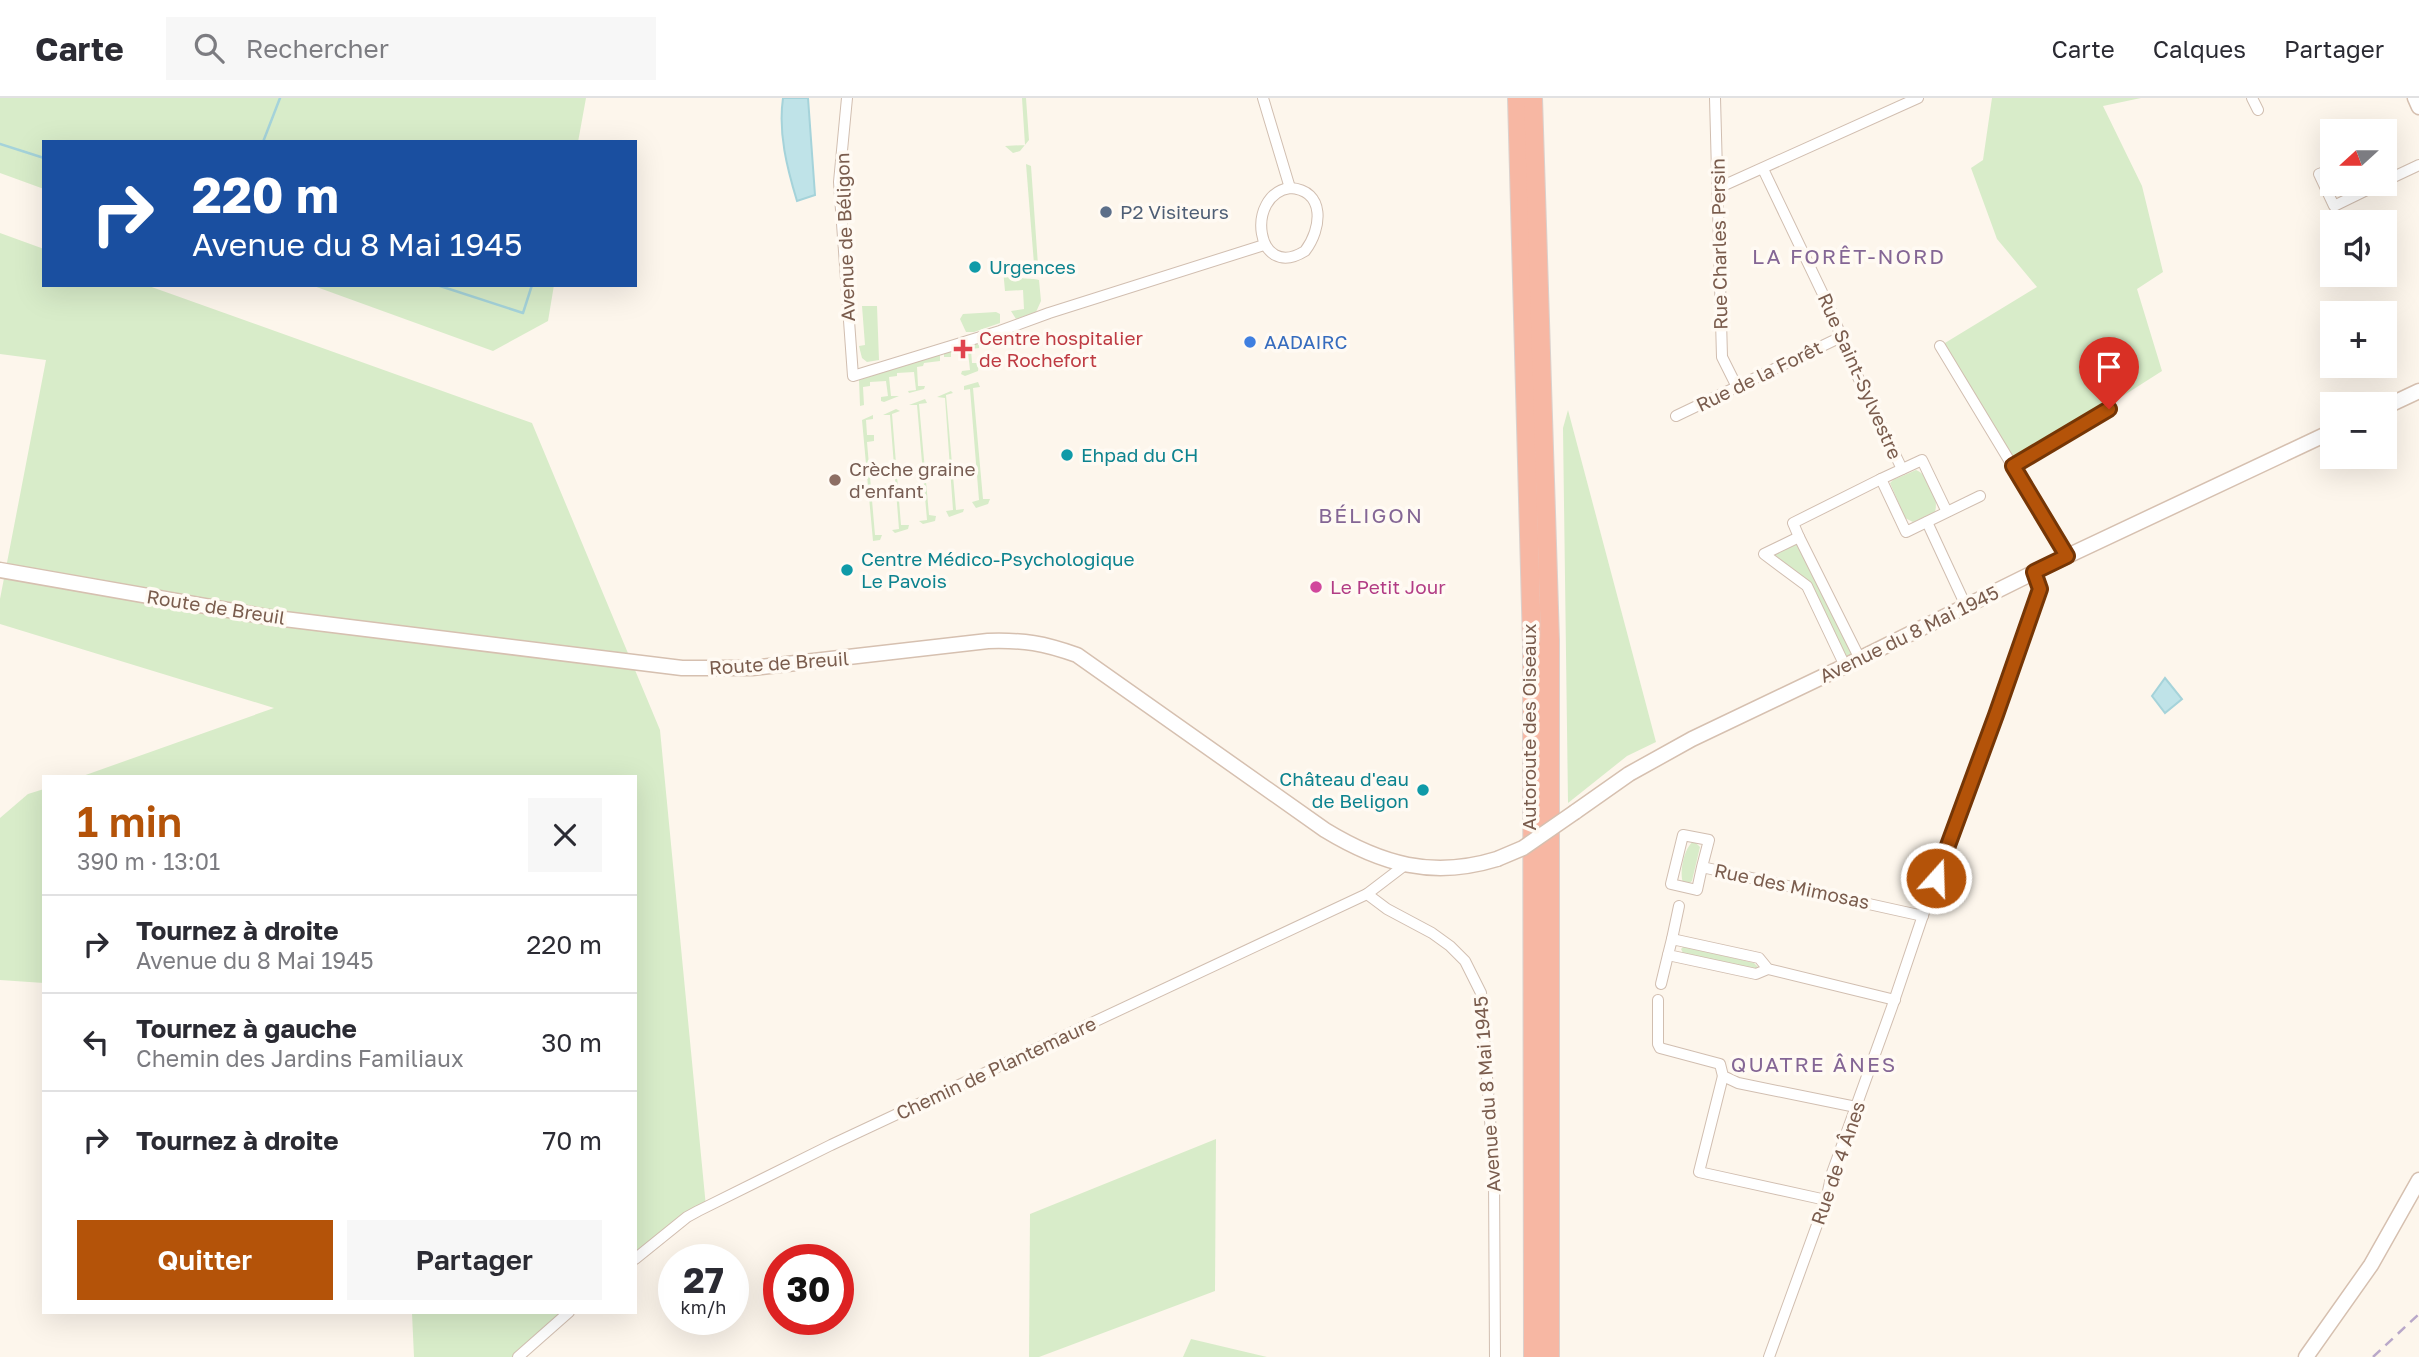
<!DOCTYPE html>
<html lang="fr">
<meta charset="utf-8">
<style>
body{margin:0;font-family:"Golos Text",sans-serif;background:#f7f7f7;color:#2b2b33;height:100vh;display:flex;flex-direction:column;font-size:26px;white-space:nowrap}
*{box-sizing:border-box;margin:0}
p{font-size:23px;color:#7c7c81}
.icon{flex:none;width:38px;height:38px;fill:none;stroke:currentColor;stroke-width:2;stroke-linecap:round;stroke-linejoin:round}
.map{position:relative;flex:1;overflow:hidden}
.side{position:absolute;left:42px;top:677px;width:595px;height:539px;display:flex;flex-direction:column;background:#fff;border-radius:0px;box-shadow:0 7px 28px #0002}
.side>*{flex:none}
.hud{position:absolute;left:42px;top:42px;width:595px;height:147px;border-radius:0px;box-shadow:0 7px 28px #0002;background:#1a4fa0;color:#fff;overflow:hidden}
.needle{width:46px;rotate:249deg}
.buttons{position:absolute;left:2320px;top:21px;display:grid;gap:14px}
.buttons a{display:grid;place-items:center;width:77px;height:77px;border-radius:0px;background:#fff;box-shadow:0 7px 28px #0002;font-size:35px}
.speed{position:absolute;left:658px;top:1146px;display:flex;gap:14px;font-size:35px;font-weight:700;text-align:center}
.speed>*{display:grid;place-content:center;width:91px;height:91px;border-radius:50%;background:#fff;box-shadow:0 7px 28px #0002;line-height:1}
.speed small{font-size:18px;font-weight:400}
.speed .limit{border:10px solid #d22;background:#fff;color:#111}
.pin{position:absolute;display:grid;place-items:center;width:60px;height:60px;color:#fff;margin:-72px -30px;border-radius:50% 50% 50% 0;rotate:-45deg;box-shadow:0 0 7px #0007}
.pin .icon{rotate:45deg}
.me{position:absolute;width:77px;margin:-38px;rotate:20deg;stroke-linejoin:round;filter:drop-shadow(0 0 5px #0008)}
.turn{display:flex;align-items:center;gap:24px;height:147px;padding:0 35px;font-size:32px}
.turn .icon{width:91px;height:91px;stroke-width:2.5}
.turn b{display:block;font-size:49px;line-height:60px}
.round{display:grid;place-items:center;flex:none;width:74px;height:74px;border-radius:0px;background:#f7f7f7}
.overview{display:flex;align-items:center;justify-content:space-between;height:119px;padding:0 35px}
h1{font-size:42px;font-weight:600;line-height:52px;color:#b45309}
.action{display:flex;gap:14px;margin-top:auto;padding:14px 35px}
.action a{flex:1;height:80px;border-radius:0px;background:#b45309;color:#fff;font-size:28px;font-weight:600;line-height:80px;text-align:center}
.action a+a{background:#f7f7f7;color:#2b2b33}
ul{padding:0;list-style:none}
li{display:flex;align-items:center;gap:21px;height:98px;padding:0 35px;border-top:2px solid #e1e1e2}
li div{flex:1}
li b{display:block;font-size:26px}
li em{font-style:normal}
header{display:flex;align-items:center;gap:42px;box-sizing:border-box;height:98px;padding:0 35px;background:#fff;border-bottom:2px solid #e1e1e2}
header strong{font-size:33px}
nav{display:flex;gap:38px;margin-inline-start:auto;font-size:24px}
.search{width:490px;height:63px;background:#f7f7f7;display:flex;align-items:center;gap:18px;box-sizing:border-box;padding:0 24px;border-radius:0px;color:#7c7c81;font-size:26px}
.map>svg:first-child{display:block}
.green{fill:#d8ecc9}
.water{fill:#bfe3e8;stroke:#a5d3da;stroke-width:2}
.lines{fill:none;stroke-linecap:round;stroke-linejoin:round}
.stream{stroke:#a5d3da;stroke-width:2.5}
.street-casing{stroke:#d1beb0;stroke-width:12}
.secondary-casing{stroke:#d6c0b0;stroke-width:17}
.highway-casing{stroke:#dad1cd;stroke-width:20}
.street{stroke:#fff;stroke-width:10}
.secondary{stroke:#fff;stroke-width:14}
.highway{stroke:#f7b7a3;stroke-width:18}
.rail{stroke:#b9a8c9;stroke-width:2.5;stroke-dasharray:10 7;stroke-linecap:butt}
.secondary-bridge-casing{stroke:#d6c0b0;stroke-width:17;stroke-linecap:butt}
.secondary-bridge{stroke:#fff;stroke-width:14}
.route-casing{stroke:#753606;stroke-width:18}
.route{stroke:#b45309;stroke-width:12}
.service-dot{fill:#5c6f8a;stroke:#fffaf3;stroke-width:2.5}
.culture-dot{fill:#0f9aa8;stroke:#fffaf3;stroke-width:2.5}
.shop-dot{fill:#3f7fe0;stroke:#fffaf3;stroke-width:2.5}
.health-dot{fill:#e0444e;stroke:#fffaf3;stroke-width:2.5}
.education-dot{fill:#8d6e63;stroke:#fffaf3;stroke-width:2.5}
.hotel-dot{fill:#d1479c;stroke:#fffaf3;stroke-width:2.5}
.labels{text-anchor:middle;stroke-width:7;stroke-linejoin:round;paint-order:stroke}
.service-label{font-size:19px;fill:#4e5e75;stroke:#fffaf3;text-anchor:start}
.street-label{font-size:19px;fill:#7a5c4d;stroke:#fffaf3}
.culture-label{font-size:19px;fill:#0d838f;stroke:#fffaf3;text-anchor:start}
.health-label{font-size:19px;fill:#be3a42;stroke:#fffaf3;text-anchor:start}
.shop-label{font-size:19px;fill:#366cbe;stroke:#fffaf3;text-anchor:start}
.education-label{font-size:19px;fill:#785e54;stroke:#fffaf3;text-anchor:start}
.hotel-label{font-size:19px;fill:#b23c85;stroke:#fffaf3;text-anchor:start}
.neighbourhood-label{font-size:21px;letter-spacing:2px;fill:#846695;stroke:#fffaf3}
</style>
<header>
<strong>Carte</strong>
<div class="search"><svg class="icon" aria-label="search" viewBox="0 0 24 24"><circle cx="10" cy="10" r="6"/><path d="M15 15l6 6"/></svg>Rechercher</div>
<nav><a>Carte</a><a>Calques</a><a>Partager</a></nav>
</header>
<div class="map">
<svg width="2419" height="1259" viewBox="0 0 2419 1259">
<rect width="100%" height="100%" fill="#fdf6ec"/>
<!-- green -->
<g class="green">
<polygon points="0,0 586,0 578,44 44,44 44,91 0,75"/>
<polygon points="1022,0 1026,0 1029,42 1020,53 1013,55 1005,48 1025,47"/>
<polygon points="1992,0 2141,0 2103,8 2142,88 2163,174 2137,191 2162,273 2013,368 1940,248 2037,189 1997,141 1971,70 1983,62"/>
<polygon points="1026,66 1031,68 1038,167 1035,173 1025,173 1023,168 1034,166"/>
<polygon points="0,135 44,151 44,187 146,187 532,325 660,632 706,1109 635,1166 635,679 80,679 274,610 0,526 0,501 46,262 0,256"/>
<path d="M1014,170C1019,185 1028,179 1039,182L1041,203L1036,214L1016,221L1011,213L1024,211L1023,192L1005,193L1003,171Z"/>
<polygon points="311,187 554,187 548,223 493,253"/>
<polygon points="862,208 877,208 879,262 867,264 862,260 859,248 865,247"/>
<polygon points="996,214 1000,216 1000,225 974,234 966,234 960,221 963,216"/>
<polygon points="979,244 979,250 971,251 972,265 979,265 978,273 965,278 961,276 962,273 970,272 968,254 951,255 951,259 944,259 944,253"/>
<polygon points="940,255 940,263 924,265 923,268 917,269 918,288 925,288 924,291 909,295 908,293 916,292 914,274 897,275 897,278 889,279 891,298 899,298 884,304 881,303 881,299 888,298 886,283 870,284 870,288 863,289 864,307 860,308 859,282"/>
<polygon points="978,284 980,289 973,290 983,401 990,401 988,406 976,410 972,404 979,402 970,291 964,292 964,288"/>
<polygon points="951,293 953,295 946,297 956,412 964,411 963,414 949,419 946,413 953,412 945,300 937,299"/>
<polygon points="925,301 927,305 919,306 929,417 936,418 935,423 923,426 919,423 927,422 917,307 909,307"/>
<polygon points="896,311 900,313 892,316 901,427 909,427 908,431 895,435 892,432 899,431 890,317 883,317"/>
<polygon points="1568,312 1656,644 1627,658 1568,705 1563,330"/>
<polygon points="873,317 873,321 866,322 867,337 874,337 874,343 867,344 875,437 882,437 880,442 873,443 862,322"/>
<path d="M1916,372C1929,377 1939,400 1935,414L1913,424L1905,420L1890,385L1893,382Z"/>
<polygon points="1799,439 1860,561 1845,568 1807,488 1764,456"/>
<polygon points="44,691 44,885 0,882 0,720 28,696"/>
<path d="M1694,743L1700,749L1692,783L1688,786L1683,785C1679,774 1684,749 1694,743Z"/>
<polygon points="1684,848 1754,865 1758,869 1754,871 1683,855 1681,851"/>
<polygon points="1216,1041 1215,1193 1039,1259 1029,1259 1030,1116"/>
<polygon points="412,1215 575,1215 519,1259 414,1259"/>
<polygon points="1191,1241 1267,1259 1183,1259"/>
</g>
<!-- water -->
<g class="water">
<path d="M783,0H808L815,97L797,103C787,70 778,35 783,0Z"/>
<polygon points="2165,580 2182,601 2165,615 2152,598"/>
</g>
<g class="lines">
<!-- stream -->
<g class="stream">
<polyline points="263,44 280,0"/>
<polyline points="0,46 44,60"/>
<polyline points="437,187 523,215 532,187"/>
</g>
<!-- street casing -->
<g class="street-casing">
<g id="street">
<polyline points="847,0 839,84 853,278 1000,233 1049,215 1264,147"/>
<polyline points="1263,0 1290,90"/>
<polyline points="1715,0 1722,259 1737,289"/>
<polyline points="2252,0 2258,12"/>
<polyline points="1763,71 1831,213 1855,273 1902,371"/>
<polyline points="2327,73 2319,76 2334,108 2379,86"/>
<polyline points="2385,83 2419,67"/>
<path d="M1290,90C1326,92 1322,131 1305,153C1255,184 1245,96 1290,90Z"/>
<polyline points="1718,90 1918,0"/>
<polyline points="1940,248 2067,458"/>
<polyline points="1676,318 1841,239"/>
<polyline points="2013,368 2109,311"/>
<polyline points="1947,414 1922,362 1881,381 1906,434 1980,398"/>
<polyline points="1927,424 1966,508"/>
<polyline points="1799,439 1793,425 1881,381"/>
<polyline points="1845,568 1807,488 1764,456 1799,439 1860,561"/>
<polyline points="1702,769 1697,792 1671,786 1683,737 1709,742 1702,769 1923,818"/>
<polyline points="1367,796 1387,811 1432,835 1450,848 1465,863 1481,895 1494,1077 1495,1259"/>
<polyline points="1672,841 1679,808"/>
<polyline points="1768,871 1756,876 1668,857 1672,841 1759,860 1768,871 1895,902"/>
<polyline points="1661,886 1668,857"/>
<polyline points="1658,902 1658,946 1660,950 1720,966 1723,978 1738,985 1856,1009"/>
<polyline points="1723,978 1699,1074 1826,1102"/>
<polyline points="635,1161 687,1119 698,1113 831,1047 1367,796 1405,767"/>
<polyline points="518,1259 569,1214"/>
<polyline points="1769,1259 1826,1102 1832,1075 1892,909 1942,761 1996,617 2040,491 2034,474"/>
</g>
</g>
<!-- secondary casing -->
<g class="secondary-casing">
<g id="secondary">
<polyline points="2415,0 2419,9"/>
<polyline points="2385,309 2419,293"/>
<path d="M0,472L268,519L682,570H752L988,543C1025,542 1043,545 1077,557L1325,732C1381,766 1432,781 1497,761"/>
<polyline points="1575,714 1629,676 1692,641 1845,568 2059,462 2333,333"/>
<polyline points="2306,1259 2371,1167 2419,1082"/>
</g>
</g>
<!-- highway casing -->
<g class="highway-casing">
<g id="highway">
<polyline points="1517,0 1532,546 1533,1259"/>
<polyline points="1533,0 1550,542 1550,1259"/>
</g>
</g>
<!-- street -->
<use href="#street" class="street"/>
<!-- secondary -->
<use href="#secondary" class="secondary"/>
<!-- highway -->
<use href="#highway" class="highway"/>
<!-- rail -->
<polyline class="rail" points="2373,1259 2419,1216"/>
<!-- secondary-bridge casing -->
<g class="secondary-bridge-casing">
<polyline id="secondary-bridge" points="1497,761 1523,750 1575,714"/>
</g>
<!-- secondary-bridge -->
<use href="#secondary-bridge" class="secondary-bridge"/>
</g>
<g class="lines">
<!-- route casing -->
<g class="route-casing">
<polyline id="route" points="1936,780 1996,617 2040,491 2034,474 2067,458 2013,368 2109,311"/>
</g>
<!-- route -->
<use href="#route" class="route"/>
</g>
<!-- markers -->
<circle class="service-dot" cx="1106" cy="114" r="7"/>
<g class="culture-dot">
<circle cx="975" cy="169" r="7"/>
<circle cx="1067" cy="357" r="7"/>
<circle cx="847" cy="472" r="7"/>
<circle cx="1423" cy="692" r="7"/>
</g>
<circle class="shop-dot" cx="1250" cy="244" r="7"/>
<path class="health-dot" d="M959.5 240.5h7v7h7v7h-7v7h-7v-7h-7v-7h7z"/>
<circle class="education-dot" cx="835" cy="382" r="7"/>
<circle class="hotel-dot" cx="1316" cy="489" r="7"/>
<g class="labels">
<!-- service labels -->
<g class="service-label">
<text x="1120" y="121">P2 Visiteurs</text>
</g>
<!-- street labels -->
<g class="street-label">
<text transform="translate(845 139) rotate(-92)" y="7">Avenue de Béligon</text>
<text transform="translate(1719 146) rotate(-91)" y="7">Rue Charles Persin</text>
<text transform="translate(1759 278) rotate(-26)" y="7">Rue de la Forêt</text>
<text transform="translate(1860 278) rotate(66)" y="7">Rue Saint-Sylvestre</text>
<text transform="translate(216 509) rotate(9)" y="7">Route de Breuil</text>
<text transform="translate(1909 536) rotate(-26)" y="7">Avenue du 8 Mai 1945</text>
<text transform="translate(779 565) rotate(-4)" y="7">Route de Breuil</text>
<text transform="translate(1529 629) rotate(-90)" y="7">Autoroute des Oiseaux</text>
<text transform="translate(1792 788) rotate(12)" y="7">Rue des Mimosas</text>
<text transform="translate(996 970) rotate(-25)" y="7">Chemin de Plantemaure</text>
<text transform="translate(1487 996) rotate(-94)" y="7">Avenue du 8 Mai 1945</text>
<text transform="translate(1838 1065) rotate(-71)" y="7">Rue de 4 Ânes</text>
</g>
<!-- culture labels -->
<g class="culture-label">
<text x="989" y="176">Urgences</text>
<text x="1081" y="364">Ehpad du CH</text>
<text x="861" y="468">Centre Médico-Psychologique<tspan x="861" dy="22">Le Pavois</tspan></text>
<text x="1409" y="688" text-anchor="end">Château d'eau<tspan x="1409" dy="22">de Beligon</tspan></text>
</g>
<!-- health labels -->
<g class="health-label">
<text x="979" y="247">Centre hospitalier<tspan x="979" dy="22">de Rochefort</tspan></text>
</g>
<!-- shop labels -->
<g class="shop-label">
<text x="1264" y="251">AADAIRC</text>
</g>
<!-- education labels -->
<g class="education-label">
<text x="849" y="378">Crèche graine<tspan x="849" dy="22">d'enfant</tspan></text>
</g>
<!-- hotel labels -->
<g class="hotel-label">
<text x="1330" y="496">Le Petit Jour</text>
</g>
<!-- neighbourhood labels -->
<g class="neighbourhood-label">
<text x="1849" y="166">LA FORÊT-NORD</text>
<text x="1371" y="425">BÉLIGON</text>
<text x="1814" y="974">QUATRE ÂNES</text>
</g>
</g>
</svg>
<div class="buttons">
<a><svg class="needle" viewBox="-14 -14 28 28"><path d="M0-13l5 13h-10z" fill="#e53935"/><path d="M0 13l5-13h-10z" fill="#7c7c81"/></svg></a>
<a><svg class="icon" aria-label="sound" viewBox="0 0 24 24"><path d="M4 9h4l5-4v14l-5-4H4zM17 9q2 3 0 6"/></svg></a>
<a>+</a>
<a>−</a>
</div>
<div class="speed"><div>27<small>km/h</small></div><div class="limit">30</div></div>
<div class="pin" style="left:2109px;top:311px;background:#d93025"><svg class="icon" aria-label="arrive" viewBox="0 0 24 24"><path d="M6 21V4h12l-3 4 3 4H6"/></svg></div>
<svg class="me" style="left:1936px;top:780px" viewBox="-20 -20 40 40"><circle r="17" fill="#b45309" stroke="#fff" stroke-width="3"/><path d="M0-11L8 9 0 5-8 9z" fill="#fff"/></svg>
<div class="hud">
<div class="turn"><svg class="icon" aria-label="right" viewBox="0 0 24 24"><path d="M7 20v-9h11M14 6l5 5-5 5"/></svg><div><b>220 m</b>Avenue du 8 Mai 1945</div></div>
</div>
<section class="side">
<div class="overview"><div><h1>1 min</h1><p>390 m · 13:01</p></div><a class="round"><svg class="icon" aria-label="close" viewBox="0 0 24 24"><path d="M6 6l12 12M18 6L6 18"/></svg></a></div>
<ul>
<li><svg class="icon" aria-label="right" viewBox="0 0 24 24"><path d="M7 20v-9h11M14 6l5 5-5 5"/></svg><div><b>Tournez à droite</b><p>Avenue du 8 Mai 1945</p></div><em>220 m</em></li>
<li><svg class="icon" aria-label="left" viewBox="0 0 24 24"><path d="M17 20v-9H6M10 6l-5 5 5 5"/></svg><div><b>Tournez à gauche</b><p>Chemin des Jardins Familiaux</p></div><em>30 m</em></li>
<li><svg class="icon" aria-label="right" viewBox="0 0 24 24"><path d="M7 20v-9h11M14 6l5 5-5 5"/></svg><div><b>Tournez à droite</b></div><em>70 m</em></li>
</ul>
<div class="action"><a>Quitter</a><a>Partager</a></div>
</section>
</div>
